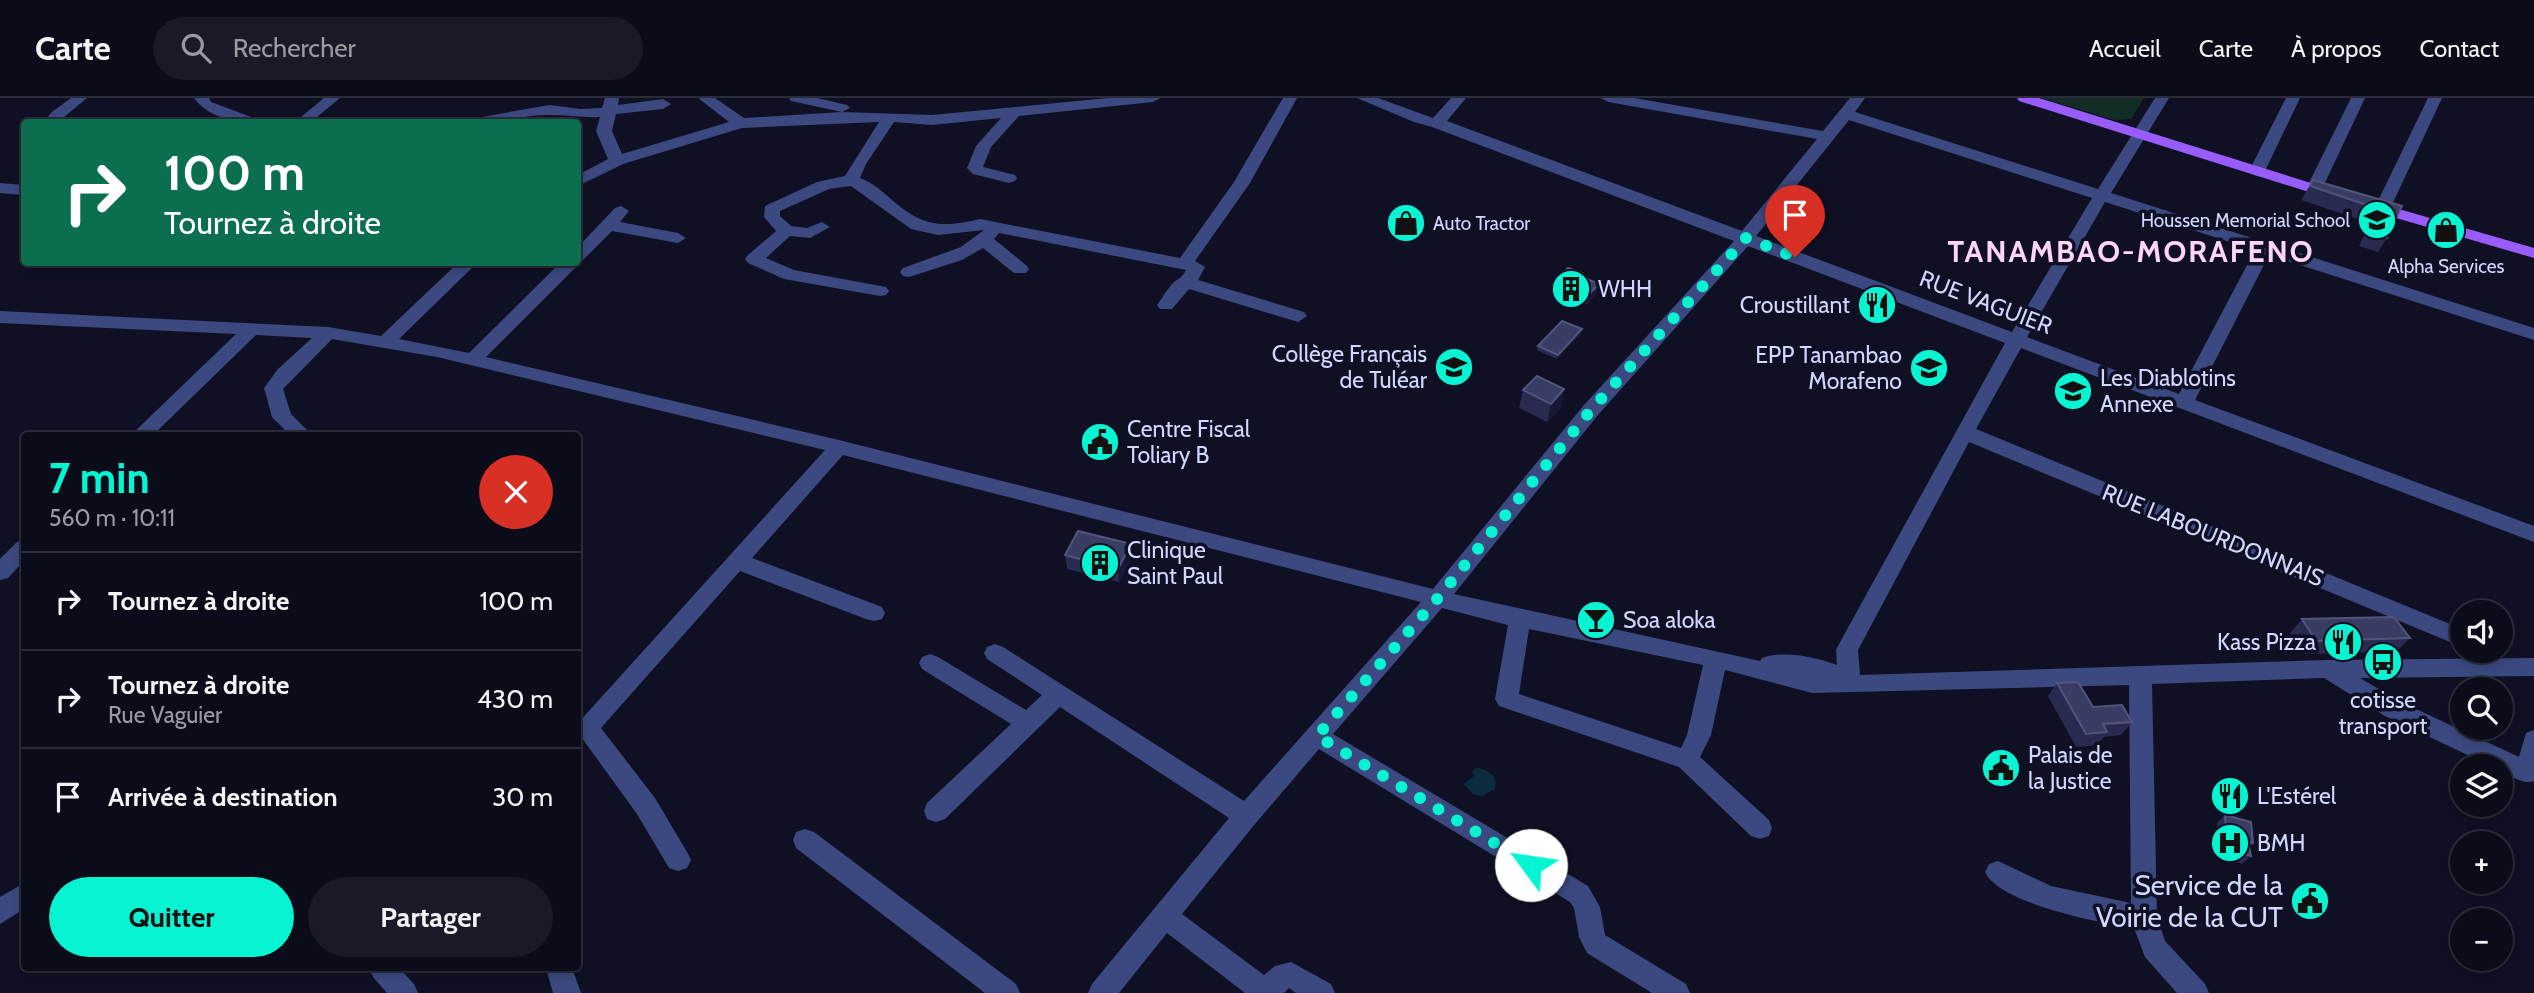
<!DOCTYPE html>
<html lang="fr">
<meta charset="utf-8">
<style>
body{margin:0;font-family:Cabin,sans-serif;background:#191a27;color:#f1f3f6;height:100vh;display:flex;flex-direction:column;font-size:26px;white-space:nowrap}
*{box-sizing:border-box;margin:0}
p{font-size:23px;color:#9a9ba2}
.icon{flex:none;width:38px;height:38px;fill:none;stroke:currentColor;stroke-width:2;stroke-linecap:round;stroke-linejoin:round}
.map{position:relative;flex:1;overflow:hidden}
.sheet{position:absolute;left:21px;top:334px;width:560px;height:539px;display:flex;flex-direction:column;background:#0b0c1a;border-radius:7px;box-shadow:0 4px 10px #0003,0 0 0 2px #2b2c39}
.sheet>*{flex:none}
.guide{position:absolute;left:21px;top:21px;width:560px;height:147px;border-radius:7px;box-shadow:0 4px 10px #0003,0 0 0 2px #2b2c39;background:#0b6e4f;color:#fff;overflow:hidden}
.tools{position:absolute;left:2450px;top:502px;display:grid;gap:14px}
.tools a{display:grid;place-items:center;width:63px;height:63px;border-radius:50%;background:#0b0c1a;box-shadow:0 4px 10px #0003,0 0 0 2px #2b2c39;font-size:35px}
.pin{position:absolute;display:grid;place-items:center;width:60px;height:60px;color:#fff;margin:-72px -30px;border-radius:50% 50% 50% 0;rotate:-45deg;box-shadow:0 0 7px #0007}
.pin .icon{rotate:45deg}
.me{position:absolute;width:77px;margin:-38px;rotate:301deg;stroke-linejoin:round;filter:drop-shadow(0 0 5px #0008)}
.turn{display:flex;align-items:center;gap:24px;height:147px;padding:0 28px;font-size:32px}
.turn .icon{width:91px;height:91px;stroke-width:2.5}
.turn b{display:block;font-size:49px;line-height:60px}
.round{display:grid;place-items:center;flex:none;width:74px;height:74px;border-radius:37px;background:#191a27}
.headline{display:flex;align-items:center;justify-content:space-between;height:119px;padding:0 28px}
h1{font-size:42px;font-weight:800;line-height:52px;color:#07f4d2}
.button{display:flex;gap:14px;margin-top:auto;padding:14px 28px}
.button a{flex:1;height:80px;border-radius:42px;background:#07f4d2;color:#111;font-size:28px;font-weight:800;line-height:80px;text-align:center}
.button a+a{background:#191a27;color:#f1f3f6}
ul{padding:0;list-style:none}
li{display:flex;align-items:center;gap:21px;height:98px;padding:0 28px;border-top:2px solid #2b2c39}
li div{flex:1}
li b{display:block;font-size:26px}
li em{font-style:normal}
header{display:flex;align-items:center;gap:42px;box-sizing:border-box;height:98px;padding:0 35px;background:#0b0c1a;border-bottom:2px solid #2b2c39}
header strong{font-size:33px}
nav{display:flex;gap:38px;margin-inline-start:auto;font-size:24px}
.search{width:490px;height:63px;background:#191a27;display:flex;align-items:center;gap:18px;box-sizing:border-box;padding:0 24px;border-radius:38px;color:#9a9ba2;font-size:26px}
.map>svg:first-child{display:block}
.green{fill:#122d25}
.water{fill:#0b2b3f}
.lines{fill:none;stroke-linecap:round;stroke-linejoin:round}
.minor{fill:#3b4980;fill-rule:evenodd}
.major{fill:#985cfa;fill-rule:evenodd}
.wall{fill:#282a50}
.shaded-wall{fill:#161836}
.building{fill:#3a3d63;stroke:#52557b;stroke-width:2}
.route{stroke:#07f4d2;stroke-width:12;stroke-dasharray:0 21.6}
.labels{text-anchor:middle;stroke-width:7;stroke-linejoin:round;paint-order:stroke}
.far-poi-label{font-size:19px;fill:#d2d7fe;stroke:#0f1023;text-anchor:end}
.poi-label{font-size:23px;fill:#d2d7fe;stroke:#0f1023;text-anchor:start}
.street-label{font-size:23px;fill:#d2d7fe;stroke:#0f1023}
.near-poi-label{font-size:28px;fill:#d2d7fe;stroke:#0f1023;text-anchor:end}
.district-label{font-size:30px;font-weight:bold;letter-spacing:2px;fill:#fed4f9;stroke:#0f1023}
</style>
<header>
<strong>Carte</strong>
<div class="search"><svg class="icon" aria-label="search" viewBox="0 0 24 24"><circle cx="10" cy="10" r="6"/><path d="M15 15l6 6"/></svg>Rechercher</div>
<nav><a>Accueil</a><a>Carte</a><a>À propos</a><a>Contact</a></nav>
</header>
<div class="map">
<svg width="2534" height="895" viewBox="0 0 2534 895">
<rect width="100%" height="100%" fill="#0f1023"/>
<!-- green -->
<polygon class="green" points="2042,0 2144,0 2131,21 2114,22"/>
<!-- water -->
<path class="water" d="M1479,670C1490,673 1498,679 1495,691L1482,698L1473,696L1464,686L1475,677L1472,674L1475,671Z"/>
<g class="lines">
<!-- minor -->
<g class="minor">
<polygon points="71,0 87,0 58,24 43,24 52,14"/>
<path d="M194,0H209L211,4L257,21L260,24C238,26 207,19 194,0Z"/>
<polygon points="324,0 340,0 311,24 295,24"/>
<path d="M605,0H619L618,7L663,1L671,6L663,11L616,16L612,33L622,56L729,24L698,0H715L744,20L842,14L791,3L789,0H817L847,7L850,10L842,14L932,17L1108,0H1160L1153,4L1019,18L991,49L983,69L1015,77L1017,80L1015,83L1009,85L973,76L967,70L976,48L1001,20L932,27L894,24L866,66L860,80C873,85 882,93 892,102C923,129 941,130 980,121L1180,160L1234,84L1283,0H1297L1250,85L1195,163L1205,169L1198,182L1304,214L1307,218L1298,224L1189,191L1172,211H1160L1157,207C1162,201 1167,191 1173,185C1179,180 1182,180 1186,172L999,135L994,141L1026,167L1029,171L1026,175H1014L983,150L962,162L909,179L903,178L900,174L903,170L961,149L984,132L938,137L911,131L851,88L829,91L780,113V118L791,128L807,130L822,124L830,129L810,140L790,138L766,160L794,172L886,189L889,193L886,197L880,198L784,181L748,165L745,161L748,157L776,133L764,119L765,108L817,84L845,78L879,24L742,30L623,66L578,88V77L608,61L596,33L600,19C583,20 567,17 550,17C525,16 500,26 474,24L482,19L549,7L581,11L602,10Z"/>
<path d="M1357,0H1378L1433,20L1451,0H1466L1447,23L1742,133L1817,41L1608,4L1601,0H1634L1823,33L1850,0H1865L1855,14L2098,91L2155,0H2169L2111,95L2534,230V242L2269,157L2195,302L2534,428V444L2021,250L1976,331L2462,531V549L1969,344L1858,552L1860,577L2327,562L2534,560V578L2360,580L2401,604L2519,659L2526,635L2534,632V683C2523,687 2511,678 2501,673V668H2491L2385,618L2324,580L2152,586L2157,819L2165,843L2205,886L2209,895H2177L2145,859L2134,830C2101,825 2000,806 1985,774L1989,766L1998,763L2051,788L2131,805L2129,587L1812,595L1725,572L1711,637L1700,659L1769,722L1772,730L1769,738L1760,741L1751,738L1679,669L1499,608L1495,601L1508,527L1442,510L1333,636L1588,788L1600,809L1605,837L1686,886L1690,895H1652L1587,855L1579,839L1574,810L1570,804L1319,651L1255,726L1182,816L1264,877L1275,868L1291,864L1331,886L1335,895H1296L1289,890L1284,895H1245L1167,835L1119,895H1088L1092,886L1229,720L1060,609L945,721L936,724L927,721L924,713L927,705L1011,626L922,571L919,565L922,559L930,556L938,559L1026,612L1042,597L987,561L984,555L987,549L995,546L1003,549L1244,703L1421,504L843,357L752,460L882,509L885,515L882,521L874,523L866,521L740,473L601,630L655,700L687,754L691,762L687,770L678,773L669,770L637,716L579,636L578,625L825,352L437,259L332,241L283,291L291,316L313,338H291L272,319L264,290L278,271L312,240L256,237L152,338H130L236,236L0,225V213L328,229L381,238L459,164H478L399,241L469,255L561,164H578V149L615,110L621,108L629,113L620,124L678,135L686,140L678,145L612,133L486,259L839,342L1433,491L1584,307L1734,143L1432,29L1414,24ZM1849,22L2092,100L2012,234L1756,138ZM2105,104L2255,152L2179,296L2027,239ZM1748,148L2005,245L1839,546L1836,552L1837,567C1815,559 1785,552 1762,560L1760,563L1454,496L1598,317ZM1529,531L1703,567L1687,637L1681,650L1519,596Z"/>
<polygon points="2286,0 2300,0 2265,73 2257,78 2251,76 2249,73"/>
<polygon points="2351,0 2365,0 2322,91 2314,96 2308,94 2306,91"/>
<polygon points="2428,0 2442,0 2390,111 2382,116 2376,114 2374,111"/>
<polygon points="0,85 24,87 24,97 0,95"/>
<polygon points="24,442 24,463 8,480 0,482 0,461 17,444"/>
<polygon points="805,731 814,734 1016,886 1020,895 985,895 796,750 793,742 796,734"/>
<polygon points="24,785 24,811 0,826 0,799"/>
<polygon points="369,870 399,870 414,886 418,895 387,895 373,879"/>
<polygon points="546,870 572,870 581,895 553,895"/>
</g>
<!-- major -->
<g class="major">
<polygon points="2017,0 2039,0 2340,94 2342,97 2334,102 2328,100 2019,3"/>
<polygon points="2371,103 2534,150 2534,160 2365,111 2363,108 2365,105"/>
</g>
</g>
<!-- wall -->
<g class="wall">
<polygon points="2313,82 2402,108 2387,140 2378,154 2359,148 2370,125 2301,102"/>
<polygon points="1582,175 1581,179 1597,195 1587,206 1552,194 1554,185"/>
<polygon points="1581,236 1557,261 1537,252 1538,248"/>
<polygon points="1564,291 1561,310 1547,324 1519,310 1523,292"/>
<polygon points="1065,457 1132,460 1119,484 1067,471"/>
<polygon points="2302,521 2410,540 2396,554 2304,556 2290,535"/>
<polygon points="2057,585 2093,609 2132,624 2121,637 2104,639 2097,647 2076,649 2048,598"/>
<polygon points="2225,717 2253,745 2249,749 2251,758 2242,766 2219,759 2217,725"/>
</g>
<!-- shaded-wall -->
<g class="shaded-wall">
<polygon points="1599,186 1597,195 1587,206 1589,196"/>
<polygon points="1582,231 1581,236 1557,261 1558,257"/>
<polygon points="1564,291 1561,310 1547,324 1551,306"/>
<polygon points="1131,446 1132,460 1119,484 1118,471"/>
</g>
<!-- building -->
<g class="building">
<polygon points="2313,82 2402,108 2387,140 2369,134 2379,111 2310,88"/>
<polygon points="1568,170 1582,175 1580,178 1599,186 1589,196 1554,185"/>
<polygon points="1562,223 1582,231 1558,257 1538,248"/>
<polygon points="1537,278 1564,291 1551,306 1523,292"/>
<polygon points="1078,433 1131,446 1118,471 1065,457"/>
<polygon points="2394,519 2410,540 2316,543 2302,521"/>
<polygon points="2078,584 2093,609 2122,607 2132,624 2103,626 2107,634 2086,636 2057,585"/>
<polygon points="2225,717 2251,724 2253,745 2248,744 2251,758 2227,750"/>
</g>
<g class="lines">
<!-- route -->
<polyline class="route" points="1531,767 1317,638 1438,500 1591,312 1746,140 1795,159"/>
</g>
<!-- icons -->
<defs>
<g id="school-disc" transform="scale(2.0125)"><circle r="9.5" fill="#07f4d2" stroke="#0f1023"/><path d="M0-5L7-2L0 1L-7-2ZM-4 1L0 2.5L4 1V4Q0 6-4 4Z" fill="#111"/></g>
<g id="shop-disc" transform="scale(2.0125)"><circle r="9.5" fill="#07f4d2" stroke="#0f1023"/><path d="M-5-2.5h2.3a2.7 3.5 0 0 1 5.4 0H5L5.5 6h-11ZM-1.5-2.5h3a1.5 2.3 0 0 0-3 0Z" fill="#111"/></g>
<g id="building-disc" transform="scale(2.0125)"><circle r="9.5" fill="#07f4d2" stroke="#0f1023"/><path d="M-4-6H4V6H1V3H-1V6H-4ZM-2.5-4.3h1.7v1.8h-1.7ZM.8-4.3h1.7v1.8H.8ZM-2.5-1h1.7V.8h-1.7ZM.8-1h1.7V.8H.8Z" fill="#111"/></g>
<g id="restaurant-disc" transform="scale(2.0125)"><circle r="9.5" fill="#07f4d2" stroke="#0f1023"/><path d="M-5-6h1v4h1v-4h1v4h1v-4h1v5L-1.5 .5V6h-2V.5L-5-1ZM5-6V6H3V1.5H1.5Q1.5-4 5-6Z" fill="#111"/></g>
<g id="civic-disc" transform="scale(2.0125)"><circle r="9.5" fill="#07f4d2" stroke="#0f1023"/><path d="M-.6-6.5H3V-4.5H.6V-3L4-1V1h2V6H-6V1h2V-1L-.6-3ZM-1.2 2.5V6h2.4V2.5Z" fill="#111"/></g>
<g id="bar-disc" transform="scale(2.0125)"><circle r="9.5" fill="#07f4d2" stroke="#0f1023"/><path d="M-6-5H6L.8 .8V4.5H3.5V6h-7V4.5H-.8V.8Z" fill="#111"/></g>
<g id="bus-disc" transform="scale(2.0125)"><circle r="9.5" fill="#07f4d2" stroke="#0f1023"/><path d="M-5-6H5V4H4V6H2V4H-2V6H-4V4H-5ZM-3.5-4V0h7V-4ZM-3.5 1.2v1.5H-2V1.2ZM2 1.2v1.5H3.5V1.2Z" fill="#111"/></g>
<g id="hospital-disc" transform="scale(2.0125)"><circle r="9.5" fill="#07f4d2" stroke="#0f1023"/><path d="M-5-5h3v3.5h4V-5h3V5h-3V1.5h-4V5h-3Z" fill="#111"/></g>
</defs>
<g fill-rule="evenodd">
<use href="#school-disc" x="2377" y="122"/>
<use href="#shop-disc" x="1406" y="125"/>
<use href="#shop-disc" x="2446" y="132"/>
<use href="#building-disc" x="1571" y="191"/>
<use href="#restaurant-disc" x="1877" y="207"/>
<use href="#school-disc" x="1454" y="269"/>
<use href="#school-disc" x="1929" y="270"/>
<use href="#school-disc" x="2073" y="293"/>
<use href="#civic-disc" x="1100" y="344"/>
<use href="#building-disc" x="1100" y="465"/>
<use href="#bar-disc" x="1596" y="522"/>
<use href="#restaurant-disc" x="2343" y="544"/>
<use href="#bus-disc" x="2383" y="564"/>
<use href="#civic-disc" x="2001" y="670"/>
<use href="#restaurant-disc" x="2230" y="698"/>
<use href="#hospital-disc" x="2230" y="745"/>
<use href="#civic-disc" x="2310" y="803"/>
</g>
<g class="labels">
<!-- far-poi labels -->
<g class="far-poi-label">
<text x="2350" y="129">Houssen Memorial School</text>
<text x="1433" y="132" text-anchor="start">Auto Tractor</text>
<text x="2446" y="175" text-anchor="middle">Alpha Services</text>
</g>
<!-- poi labels -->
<g class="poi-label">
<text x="1598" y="199">WHH</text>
<text x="1850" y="215" text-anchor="end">Croustillant</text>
<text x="1427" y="264" text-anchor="end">Collège Français<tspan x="1427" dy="26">de Tuléar</tspan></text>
<text x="1902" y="265" text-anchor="end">EPP Tanambao<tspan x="1902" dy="26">Morafeno</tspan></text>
<text x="2100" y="288">Les Diablotins<tspan x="2100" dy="26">Annexe</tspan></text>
<text x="1127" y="339">Centre Fiscal<tspan x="1127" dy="26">Toliary B</tspan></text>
<text x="1127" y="460">Clinique<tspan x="1127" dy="26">Saint Paul</tspan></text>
<text x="1623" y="530">Soa aloka</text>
<text x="2316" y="552" text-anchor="end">Kass Pizza</text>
<text x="2383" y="610" text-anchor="middle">cotisse<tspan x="2383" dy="26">transport</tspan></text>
<text x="2028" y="665">Palais de<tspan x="2028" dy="26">la Justice</tspan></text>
<text x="2257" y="706">L'Estérel</text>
<text x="2257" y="753">BMH</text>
</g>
<!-- street labels -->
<g class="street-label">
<text transform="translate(1986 204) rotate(21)" y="8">RUE VAGUIER</text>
<text transform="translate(2213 437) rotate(22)" y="8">RUE LABOURDONNAIS</text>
</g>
<!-- near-poi labels -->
<g class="near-poi-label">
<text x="2283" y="797">Service de la<tspan x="2283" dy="32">Voirie de la CUT</tspan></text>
</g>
<!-- district labels -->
<g class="district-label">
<text x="2131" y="164">TANAMBAO-MORAFENO</text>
</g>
</g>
</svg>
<div class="tools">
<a><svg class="icon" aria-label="sound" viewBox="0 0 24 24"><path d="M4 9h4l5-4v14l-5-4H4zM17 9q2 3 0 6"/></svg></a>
<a><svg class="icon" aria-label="search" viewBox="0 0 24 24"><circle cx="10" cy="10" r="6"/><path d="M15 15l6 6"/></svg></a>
<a><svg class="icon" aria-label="layers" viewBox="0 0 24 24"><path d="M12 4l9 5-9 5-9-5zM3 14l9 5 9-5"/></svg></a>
<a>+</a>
<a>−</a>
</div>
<div class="pin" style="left:1795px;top:159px;background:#d93025"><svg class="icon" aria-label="arrive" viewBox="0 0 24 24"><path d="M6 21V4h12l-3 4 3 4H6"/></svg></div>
<svg class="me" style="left:1531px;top:767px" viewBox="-20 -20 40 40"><circle r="19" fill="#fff"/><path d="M0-13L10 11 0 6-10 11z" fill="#07f4d2"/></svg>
<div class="guide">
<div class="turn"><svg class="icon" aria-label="right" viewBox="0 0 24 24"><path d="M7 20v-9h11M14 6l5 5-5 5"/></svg><div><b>100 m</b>Tournez à droite</div></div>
</div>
<section class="sheet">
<div class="headline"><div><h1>7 min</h1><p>560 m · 10:11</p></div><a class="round" style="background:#d93025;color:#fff"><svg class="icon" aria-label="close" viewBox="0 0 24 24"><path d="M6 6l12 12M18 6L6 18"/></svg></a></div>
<ul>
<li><svg class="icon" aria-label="right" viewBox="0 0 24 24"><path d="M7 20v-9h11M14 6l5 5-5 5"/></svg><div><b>Tournez à droite</b></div><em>100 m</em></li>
<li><svg class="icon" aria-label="right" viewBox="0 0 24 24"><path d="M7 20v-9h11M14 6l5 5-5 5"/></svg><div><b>Tournez à droite</b><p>Rue Vaguier</p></div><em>430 m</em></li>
<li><svg class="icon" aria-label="arrive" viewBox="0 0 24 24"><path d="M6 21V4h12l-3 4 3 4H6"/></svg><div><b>Arrivée à destination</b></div><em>30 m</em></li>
</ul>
<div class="button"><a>Quitter</a><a>Partager</a></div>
</section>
</div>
